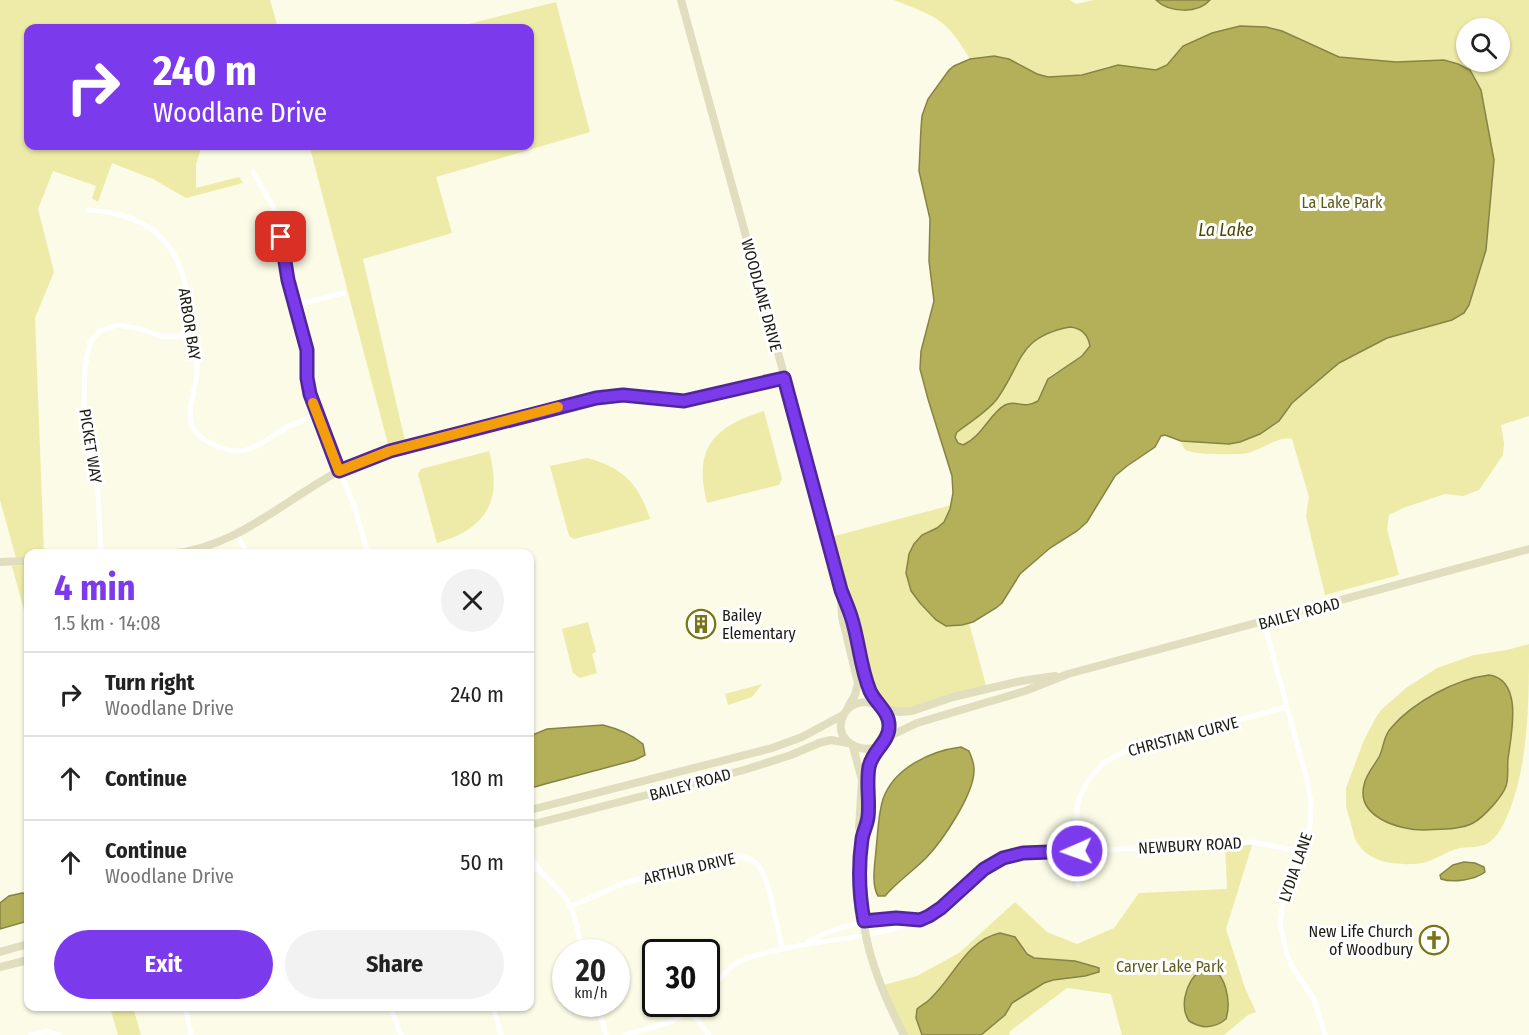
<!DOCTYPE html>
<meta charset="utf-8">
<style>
body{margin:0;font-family:"Fira Sans Condensed",sans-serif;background:#f2f2f2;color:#222;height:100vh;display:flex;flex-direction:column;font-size:22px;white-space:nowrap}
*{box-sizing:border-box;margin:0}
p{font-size:20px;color:#767676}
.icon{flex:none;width:33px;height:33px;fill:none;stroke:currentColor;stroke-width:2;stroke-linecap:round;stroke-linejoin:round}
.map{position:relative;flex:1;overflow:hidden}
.panel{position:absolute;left:24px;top:549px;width:510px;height:462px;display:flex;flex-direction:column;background:#fff;border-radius:12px;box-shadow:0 2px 4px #0004}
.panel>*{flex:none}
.guide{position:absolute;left:24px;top:24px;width:510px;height:126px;border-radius:12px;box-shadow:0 2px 4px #0004;background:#7c3aed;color:#fff;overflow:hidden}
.controls{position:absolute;left:1456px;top:18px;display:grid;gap:12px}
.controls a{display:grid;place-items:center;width:54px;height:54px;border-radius:50%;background:#fff;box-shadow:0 2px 4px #0004;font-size:30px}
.speed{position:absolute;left:552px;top:939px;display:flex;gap:12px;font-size:30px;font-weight:700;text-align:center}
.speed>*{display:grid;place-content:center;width:78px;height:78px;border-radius:50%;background:#fff;box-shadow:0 2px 4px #0004;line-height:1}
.speed small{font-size:15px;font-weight:400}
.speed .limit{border:3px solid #111;border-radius:9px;background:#fff;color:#111}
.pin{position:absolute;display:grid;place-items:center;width:51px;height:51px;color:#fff;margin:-26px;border-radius:12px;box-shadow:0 3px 9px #0006}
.me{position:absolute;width:66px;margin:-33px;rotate:268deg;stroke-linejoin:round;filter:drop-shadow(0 0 4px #0008)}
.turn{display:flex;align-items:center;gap:21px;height:126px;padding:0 30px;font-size:27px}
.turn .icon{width:78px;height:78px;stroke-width:2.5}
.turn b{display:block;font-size:42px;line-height:51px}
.round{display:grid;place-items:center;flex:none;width:63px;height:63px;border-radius:32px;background:#f2f2f2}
.head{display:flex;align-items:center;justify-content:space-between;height:102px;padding:0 30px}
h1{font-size:36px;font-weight:700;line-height:45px;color:#7c3aed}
.cta{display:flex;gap:12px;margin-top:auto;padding:12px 30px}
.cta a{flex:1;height:69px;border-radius:36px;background:#7c3aed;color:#fff;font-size:24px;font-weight:700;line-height:69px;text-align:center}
.cta a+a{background:#f2f2f2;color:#222}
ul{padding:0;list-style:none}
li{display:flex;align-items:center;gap:18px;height:84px;padding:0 30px;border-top:2px solid #e0e0e0}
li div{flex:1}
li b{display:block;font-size:22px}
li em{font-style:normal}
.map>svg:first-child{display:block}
.green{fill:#edeba7;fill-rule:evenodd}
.water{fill:#b3b059;stroke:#868445;stroke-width:1.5;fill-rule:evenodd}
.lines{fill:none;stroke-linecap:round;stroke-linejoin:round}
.street{stroke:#fff;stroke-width:5}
.secondary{stroke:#e0debe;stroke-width:8}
.route-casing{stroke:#51269a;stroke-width:15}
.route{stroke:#7c3aed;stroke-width:10}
.slow{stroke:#f59e0b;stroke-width:10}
.labels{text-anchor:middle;stroke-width:6;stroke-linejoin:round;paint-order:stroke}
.park-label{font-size:16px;fill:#5e5b1a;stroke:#fff}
.street-label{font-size:16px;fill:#1c1c15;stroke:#fff}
.poi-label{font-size:16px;fill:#1c1c15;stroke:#fff;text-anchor:start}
.water-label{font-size:18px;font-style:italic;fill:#4a4700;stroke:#fff}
</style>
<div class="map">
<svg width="1529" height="1035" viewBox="0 0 1529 1035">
<rect width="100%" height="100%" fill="#fbfbe7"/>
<!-- green -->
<g class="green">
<polygon points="0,0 270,0 278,28 28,28 28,146 202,146 196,164 196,188 239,177 243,183 186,198 153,179 112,163 98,202 92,198 96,186 53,171 38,209 54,272 35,318 44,553 28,554 28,557 16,558 0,500"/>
<path d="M894,0H1070L1076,4L1094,0H1529V416L1501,425L1504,443L1503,455L1479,490L1463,496L1445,494L1403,508L1389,515L1387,529L1399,575L1325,595L1306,516L1309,497L1292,439C1281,435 1260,450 1248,453C1237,455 1194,455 1186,450C1183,447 1182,445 1181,441L1229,444L1240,442L1260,434L1281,418L1109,66C1090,72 1070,80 1049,77C1033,75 1021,63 1007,58C994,54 982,56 970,59C946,18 937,17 894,0ZM1467,28H1500V62H1467Z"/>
<polygon points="556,2 590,132 436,177 452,233 363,259 405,441 389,448 310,148 307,146 530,146 530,28 453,28"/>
<path d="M1074,327C1080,329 1086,333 1088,339C1097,356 1060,367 1050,376C1044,382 1043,394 1038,401C1024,410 1013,399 1001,408C987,419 981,437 963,445L958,443L955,437L957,432L995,401L1016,363L1038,337L1062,329Z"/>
<path d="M764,411L782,479L779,485L707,503C693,448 713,427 764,411Z"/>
<path d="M489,451C503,501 486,529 437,543L418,474L421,469Z"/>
<path d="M587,458C622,467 639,484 650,519L574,539L569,536L550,466Z"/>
<polygon points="1058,477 1073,533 1050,548 1020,574 1002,603 996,608 969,623 987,689 912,711 878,705 827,538"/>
<polygon points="28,565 28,625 12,566"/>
<polygon points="588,622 596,652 592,654 597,673 580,678 573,673 562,629"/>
<path d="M1529,644C1529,704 1529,775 1502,827C1499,832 1496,837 1491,841C1482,849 1467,846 1456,849C1441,854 1430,864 1414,864C1390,865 1366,861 1355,839L1346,806V788L1364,740L1375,719L1381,710L1406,688L1437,668L1474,655L1507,650Z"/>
<polygon points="762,684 752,697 728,705 725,694"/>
<polygon points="1253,842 1226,929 1245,988 1256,1012 1248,1015 1224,1035 1122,1035 1111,994 1067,988 1009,1032 1010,1035 904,1035 880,986 917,976 959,953 1015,902 1047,932 1077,944 1114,928 1139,893 1227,889 1225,843"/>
<polygon points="110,1007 133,1007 141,1035 118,1035"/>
</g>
<!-- water -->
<g class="water">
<path d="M1156,0H1210C1198,14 1169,13 1156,0Z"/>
<path d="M1240,26L1266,27L1282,31L1339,57L1396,62L1444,60L1458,64L1470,70L1481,90L1494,160L1486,250L1469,305L1464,313L1452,320L1387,338L1339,363L1292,403L1279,421L1260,434L1240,442L1229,444L1181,441L1165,435L1161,436L1155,447L1127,466L1115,476L1087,522L1077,531L1050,548L1020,574L1002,603L996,608L973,622L962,625L946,626L936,620L920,603L911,591L906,573L909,554L914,544L922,535L937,528L944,522L950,509L953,493L952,476L928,399L920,369L921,351L934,301L929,261L930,219L919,171L921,128L922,116L928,99L949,70L954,66L970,59L994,56L1009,59L1037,74L1048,77L1082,75L1118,65L1156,70L1167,65L1183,46L1212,33ZM1070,327C1081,328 1088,335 1090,346L1082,356L1048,379L1038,401C1023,410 1016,399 1005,405C990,413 983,436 963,445L958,443L955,437L957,432C970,422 987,412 997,399C1023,363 1017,337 1070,327Z"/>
<path d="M1489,675C1524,680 1511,735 1508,759C1507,767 1509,777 1506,786C1503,796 1483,818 1473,823C1460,830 1439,829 1424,830C1399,830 1356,817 1364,785C1366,774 1374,766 1379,757C1384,748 1383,736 1391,728C1413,702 1456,679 1489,675Z"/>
<path d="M603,725C619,729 631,734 643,744L645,755L635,760L545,784L535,787L530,785V736L547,729Z"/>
<path d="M961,747L969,751C971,756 974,762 974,769C975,793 943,840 926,858C913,871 897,882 885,896H878C871,884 875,864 876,850C878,833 878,815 883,799C894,768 930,751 961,747Z"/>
<path d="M1464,862L1475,863L1484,867L1485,872C1475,880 1453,883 1441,879L1440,875L1453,865Z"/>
<polygon points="22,893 28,894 28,921 0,929 0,903 9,896"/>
<path d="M1000,933L1015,937L1027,954L1034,958L1075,961L1096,967L1099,968V972L1085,976L1053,980L1044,983L1012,1003L1005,1015L981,1035H922L916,1018L917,1009C922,1005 928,1002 932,997C954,976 967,940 1000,933Z"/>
<path d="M1206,968C1227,970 1231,1003 1226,1019C1214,1029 1202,1029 1189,1021C1178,1004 1188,975 1206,968Z"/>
</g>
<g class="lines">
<!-- street -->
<g class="street">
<polyline points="253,172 272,205 278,222 288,280 307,350 307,378 310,394 320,423 355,508 368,554"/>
<path d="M88,210C130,212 166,227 181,270C186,282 187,297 189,310C193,330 198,352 197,373C196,390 186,410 192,426C199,441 224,451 239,451C258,450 271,435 287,427C297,422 307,419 317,416"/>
<polyline points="296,305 343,293"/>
<polyline points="237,535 247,554"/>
<polyline points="101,554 98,491 86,439 84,409 85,367 90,342 100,331 117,325 137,328 164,337 193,335"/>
<polyline points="1264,622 1308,784 1311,804 1310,825 1302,852 1284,895 1280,923 1287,955 1293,968 1314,999 1325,1035"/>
<path d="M530,852C537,874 552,880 565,897C576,912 578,935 583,952"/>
<polyline points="530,867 538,870"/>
<polyline points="1078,885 1077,809 1080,796 1088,781 1103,763 1128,750 1287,707"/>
<path d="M570,907L624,883L729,857C763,851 767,882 773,907C776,921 779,935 783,949"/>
<path d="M808,941C846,923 876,917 918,920"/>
<path d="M706,996C715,985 723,973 734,965C748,956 766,953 782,949C830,938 883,938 929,916C937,913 944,906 951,899C970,882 987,862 1013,855L1253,842L1302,852"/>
<polyline points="597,1004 606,1035"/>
<polyline points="185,1006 191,1035"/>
<polyline points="390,1006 401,1035"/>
<polyline points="493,1006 501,1035"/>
<polyline points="691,1011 709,1035"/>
<polyline points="31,1035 48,1031 59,1035"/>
<polyline points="626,1035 673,1021 699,1004"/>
</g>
<!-- secondary -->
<g class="secondary">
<polyline points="681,0 816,491 841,590 851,616 868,683 878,705"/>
<path d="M170,554C235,547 276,507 330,476C349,465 369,458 390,451L596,398L623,395L685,401L784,378"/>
<polyline points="0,562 28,561"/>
<polyline points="841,597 842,617 858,683 855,695 848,707"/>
<polyline points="883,708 899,712 912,711 953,697 1021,681 1055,676"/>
<polyline points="886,738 917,723 1025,691 1068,674 1529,549"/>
<path d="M879,746C859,756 831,738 844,714C856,693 890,702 889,727C889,742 872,751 869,767C866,788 875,817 862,835C855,916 867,964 904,1035"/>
<polyline points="853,747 862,780 859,828 862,835"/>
<polyline points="530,810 772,748 802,737 843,715"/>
<polyline points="530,825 744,770 791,755 819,743 831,740 848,743"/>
<polyline points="0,952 28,944"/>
<polyline points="0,967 28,960"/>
</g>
</g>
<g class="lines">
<!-- route casing -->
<g class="route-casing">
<path id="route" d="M281,237L288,280L307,350V378L310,394L339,471L390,451L596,398L623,395L684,401L784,378L841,590C844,598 848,607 851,616C859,640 860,667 870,691C876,704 890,712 889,727C889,742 872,751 869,767C866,783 870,801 868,817C867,825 863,832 862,839C858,867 859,894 864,921L896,918L920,920L929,916L941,908L984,869L1003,858L1023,853L1077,851"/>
</g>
<!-- route -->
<use href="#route" class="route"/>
<!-- slow -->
<polyline class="slow" points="313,403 339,471 390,451 558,407"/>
</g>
<!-- icons -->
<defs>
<g id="building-ring" transform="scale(1.5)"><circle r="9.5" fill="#fff" stroke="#787418" stroke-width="1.5"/><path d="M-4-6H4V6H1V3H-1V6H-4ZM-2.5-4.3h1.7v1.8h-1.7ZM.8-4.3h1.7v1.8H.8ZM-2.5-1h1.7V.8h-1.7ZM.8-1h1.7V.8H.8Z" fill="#787418"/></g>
<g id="church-ring" transform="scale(1.5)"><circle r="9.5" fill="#fff" stroke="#787418" stroke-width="1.5"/><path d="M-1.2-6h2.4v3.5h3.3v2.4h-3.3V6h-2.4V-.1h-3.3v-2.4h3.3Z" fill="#787418"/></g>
</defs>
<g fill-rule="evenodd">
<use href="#building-ring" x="701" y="624"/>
<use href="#church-ring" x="1434" y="940"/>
</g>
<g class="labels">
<!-- park labels -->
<g class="park-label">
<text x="1342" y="208">La Lake Park</text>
<text x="1170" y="972">Carver Lake Park</text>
</g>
<!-- street labels -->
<g class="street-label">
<text transform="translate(762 295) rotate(75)" y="6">WOODLANE DRIVE</text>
<text transform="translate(190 324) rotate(81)" y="6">ARBOR BAY</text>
<text transform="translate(91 446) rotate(81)" y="6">PICKET WAY</text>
<text transform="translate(1299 613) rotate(-15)" y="6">BAILEY ROAD</text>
<text transform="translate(1183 736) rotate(-15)" y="6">CHRISTIAN CURVE</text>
<text transform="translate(690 784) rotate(-15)" y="6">BAILEY ROAD</text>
<text transform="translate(1190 845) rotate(-3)" y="6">NEWBURY ROAD</text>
<text transform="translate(1295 867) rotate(-71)" y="6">LYDIA LANE</text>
<text transform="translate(689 868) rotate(-13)" y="6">ARTHUR DRIVE</text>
</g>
<!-- poi labels -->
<g class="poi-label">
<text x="722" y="621">Bailey<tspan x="722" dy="18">Elementary</tspan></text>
<text x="1413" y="937" text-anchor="end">New Life Church<tspan x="1413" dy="18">of Woodbury</tspan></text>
</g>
<!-- water labels -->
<g class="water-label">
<text x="1226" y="236">La Lake</text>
</g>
</g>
</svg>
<div class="controls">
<a><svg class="icon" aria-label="search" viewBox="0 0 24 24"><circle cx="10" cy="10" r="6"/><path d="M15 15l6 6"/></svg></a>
</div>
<div class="speed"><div>20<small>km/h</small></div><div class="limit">30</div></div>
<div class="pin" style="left:281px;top:237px;background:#d93025"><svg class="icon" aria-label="arrive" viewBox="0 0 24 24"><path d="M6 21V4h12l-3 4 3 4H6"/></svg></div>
<svg class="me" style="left:1077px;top:851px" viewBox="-20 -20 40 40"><circle r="17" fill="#7c3aed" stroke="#fff" stroke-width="3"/><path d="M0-11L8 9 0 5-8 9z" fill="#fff"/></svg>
<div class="guide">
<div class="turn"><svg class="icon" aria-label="right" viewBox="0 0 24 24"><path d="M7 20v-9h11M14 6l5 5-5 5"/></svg><div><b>240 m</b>Woodlane Drive</div></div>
</div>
<section class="panel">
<div class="head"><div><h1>4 min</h1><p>1.5 km · 14:08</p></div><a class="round"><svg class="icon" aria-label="close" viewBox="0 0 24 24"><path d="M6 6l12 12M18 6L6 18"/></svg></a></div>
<ul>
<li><svg class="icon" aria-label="right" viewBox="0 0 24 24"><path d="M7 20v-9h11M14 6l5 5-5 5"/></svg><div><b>Turn right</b><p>Woodlane Drive</p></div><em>240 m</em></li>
<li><svg class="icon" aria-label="ahead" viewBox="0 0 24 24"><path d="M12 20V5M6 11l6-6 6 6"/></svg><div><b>Continue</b></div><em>180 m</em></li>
<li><svg class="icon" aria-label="ahead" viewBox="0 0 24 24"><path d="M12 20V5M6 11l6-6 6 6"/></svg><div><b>Continue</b><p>Woodlane Drive</p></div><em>50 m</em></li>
</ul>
<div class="cta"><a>Exit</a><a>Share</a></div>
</section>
</div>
